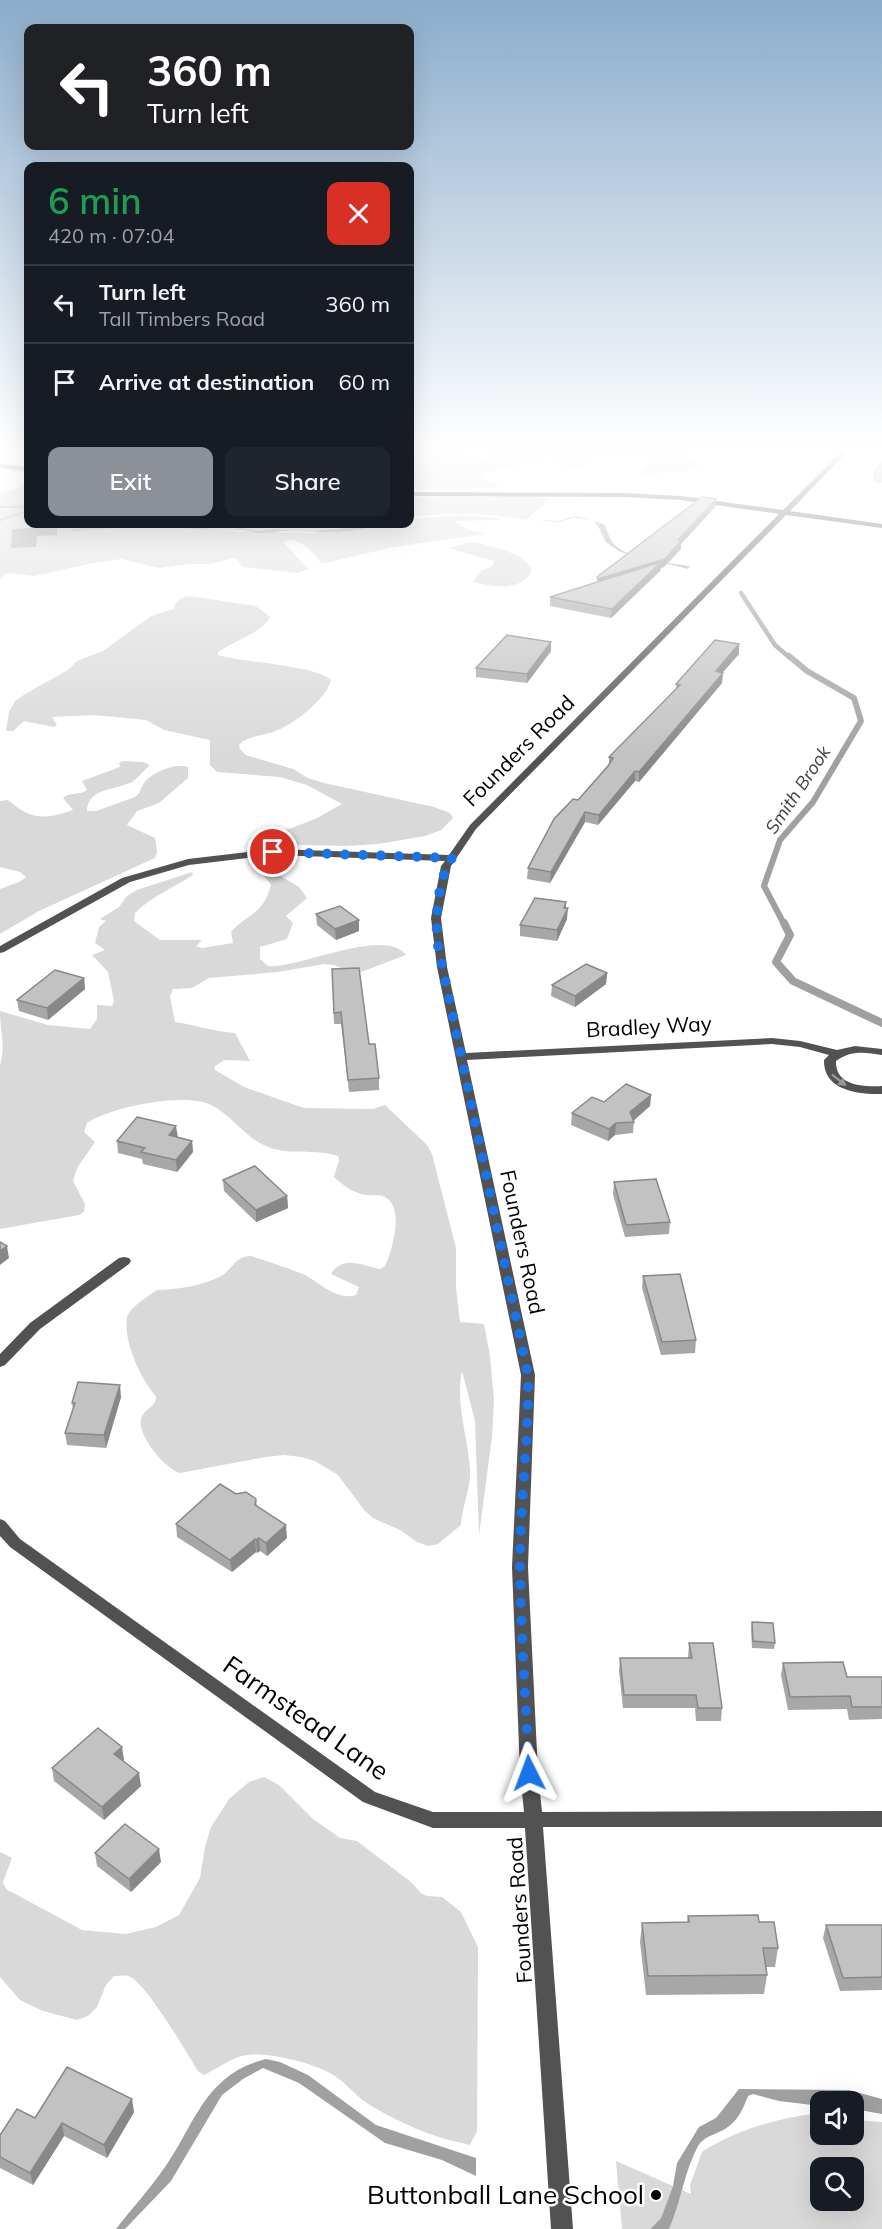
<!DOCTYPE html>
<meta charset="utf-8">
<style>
body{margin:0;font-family:Mulish,sans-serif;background:#20242c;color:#f1f3f6;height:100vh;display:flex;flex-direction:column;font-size:22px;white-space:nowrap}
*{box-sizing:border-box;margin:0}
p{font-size:20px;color:#9ea1a6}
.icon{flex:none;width:33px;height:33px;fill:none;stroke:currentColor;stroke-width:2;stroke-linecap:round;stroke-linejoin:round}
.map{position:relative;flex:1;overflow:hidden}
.details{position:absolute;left:24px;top:162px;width:390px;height:366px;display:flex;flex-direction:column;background:#171b24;border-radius:12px;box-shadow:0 6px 24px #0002}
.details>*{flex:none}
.guide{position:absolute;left:24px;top:24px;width:390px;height:126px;border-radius:12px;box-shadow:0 6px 24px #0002;background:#202124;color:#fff;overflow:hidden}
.fabs{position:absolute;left:810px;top:2091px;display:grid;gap:12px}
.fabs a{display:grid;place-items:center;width:54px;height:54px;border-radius:12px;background:#171b24;box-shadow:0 6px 24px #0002;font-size:30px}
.pin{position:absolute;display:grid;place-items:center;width:51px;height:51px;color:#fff;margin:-26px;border:3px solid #fff;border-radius:50%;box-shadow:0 2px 6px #0007}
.me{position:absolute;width:66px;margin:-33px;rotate:357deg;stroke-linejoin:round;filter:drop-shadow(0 0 4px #0008)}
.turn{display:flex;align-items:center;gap:21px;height:126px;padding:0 24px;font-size:27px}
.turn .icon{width:78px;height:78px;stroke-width:2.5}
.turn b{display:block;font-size:42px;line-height:51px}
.round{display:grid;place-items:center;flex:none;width:63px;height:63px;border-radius:12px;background:#20242c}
.summary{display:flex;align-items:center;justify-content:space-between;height:102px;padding:0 24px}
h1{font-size:36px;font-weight:600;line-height:45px;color:#1e9e55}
.cta{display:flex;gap:12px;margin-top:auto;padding:12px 24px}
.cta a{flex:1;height:69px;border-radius:12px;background:#8c9099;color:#fff;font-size:24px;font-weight:600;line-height:69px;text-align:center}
.cta a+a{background:#20242c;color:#f1f3f6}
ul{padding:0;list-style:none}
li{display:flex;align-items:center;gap:18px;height:78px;padding:0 24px;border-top:2px solid #363941}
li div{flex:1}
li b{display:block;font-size:22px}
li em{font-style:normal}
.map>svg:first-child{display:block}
.green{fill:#d9d9d9;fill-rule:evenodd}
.water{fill:#a0a0a0}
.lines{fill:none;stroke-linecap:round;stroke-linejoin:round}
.stream-far2{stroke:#a0a0a0;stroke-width:4.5}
.stream-far1{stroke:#a0a0a0;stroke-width:6}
.stream{stroke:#a0a0a0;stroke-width:8}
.path{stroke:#747474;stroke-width:2;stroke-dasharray:1 1.5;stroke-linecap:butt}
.street{fill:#525252;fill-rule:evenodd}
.wall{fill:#a7a7a7}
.shaded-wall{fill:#888}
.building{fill:#c2c2c2;stroke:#888;stroke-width:1.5}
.oneway{fill:#979797}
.route{stroke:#1a73e8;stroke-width:10;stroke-dasharray:0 18}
.poi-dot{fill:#000;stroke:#fff;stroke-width:2}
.labels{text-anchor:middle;stroke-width:5;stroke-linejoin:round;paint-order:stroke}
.far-water-label{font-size:18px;font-style:italic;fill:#414141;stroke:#fff}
.street-label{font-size:21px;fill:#000;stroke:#fff}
.near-street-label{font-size:26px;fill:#000;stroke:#fff}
.near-poi-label{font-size:26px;fill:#000;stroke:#fff;text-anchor:end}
</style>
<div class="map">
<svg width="882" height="2229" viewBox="0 0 882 2229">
<rect width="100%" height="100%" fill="#fff"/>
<!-- green -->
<g class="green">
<polygon points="423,446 442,446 441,453 462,452 476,464 488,456 485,446 691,446 685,452 685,456 701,465 683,473 667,472 642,476 639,475 649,464 648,455 592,454 587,457 583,468 553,464 551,459 559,452 533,454 543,459 541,460 485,472 483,479 498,484 496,488 410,490 410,450"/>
<path d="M28,482V524H372L307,532L275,529L258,531L242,528L214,530L310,533L365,528L380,524H410V519L458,515L499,518L496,520L454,521L469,530L485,534L394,547L325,563L320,562C314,552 300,539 288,540L283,543C294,551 299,562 309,569L297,573L243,567L238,560L234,558L209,564H189L159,568L122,559L93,563L35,576L7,573L0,578V492L17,489Z"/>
<path d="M410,497H535L549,499L526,520C488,512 448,513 410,517Z"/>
<path d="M471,542C490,545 523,552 532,570C522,592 493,587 473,582L481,571L492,566L494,561L448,548Z"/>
<path d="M189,596L256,606L270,617C262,633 233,641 218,652V655C244,663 315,665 331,680C328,697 294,724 278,730C267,735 254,735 243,741L239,745L240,749L246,755L293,769L308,778L324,783L434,807L450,813L453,818L441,830L425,836L378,844L345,846L268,844L256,836L292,828L317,818L342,804L307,785L280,777L217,772L210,765V740L164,730L146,720L94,715L52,717L57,725L54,727L24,721L13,731H6L9,712L15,701L25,694L68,670L77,661L103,651L151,616L174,609C175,601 181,597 189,596Z"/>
<path d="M123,761L143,762L150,765C144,770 138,778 132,782C116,790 87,788 87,811H96L135,797C141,793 139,791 143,785C150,772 175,763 188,767V778L159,803L137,811L127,825L155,838L157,851L155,858L39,911L0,934V889L19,882L26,877L20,872L0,867V801L8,800C31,820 45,820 73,810L63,798C70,791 80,796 87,790L82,781L120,767L119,763Z"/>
<path d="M271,866L277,867L279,875L299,887L307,898L286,916L293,923L287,939L260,947V959L268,966C298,969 385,926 406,955L361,972H351L334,965L324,964L278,972L209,978L192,988L173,989L170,996L175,1022C196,1025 214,1032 235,1033L250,1061L224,1060L214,1067L215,1070L244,1087L304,1108L373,1109L385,1105L427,1145L432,1154L456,1248V1288L460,1322L484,1324L490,1356L494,1399L492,1437L479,1535L475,1421L462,1371C455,1403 468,1437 470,1469C471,1489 462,1506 461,1525L438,1544L428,1546L417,1542L400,1530L373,1518L365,1511L338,1475L315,1461L301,1457L284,1455L266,1457L180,1473C164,1468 137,1435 141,1419C144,1408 157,1407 156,1396C141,1380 123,1341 127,1318C129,1307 149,1296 157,1290C175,1290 205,1285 221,1276C233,1269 235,1256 251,1256C269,1262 288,1268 305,1275C320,1283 337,1301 356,1295L359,1287L331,1274C343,1254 363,1266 380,1269L385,1266C392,1251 405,1207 385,1197C379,1194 373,1196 366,1195C353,1193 344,1186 334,1177L339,1160L338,1156C315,1148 288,1156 266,1146C244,1137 232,1115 211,1105C186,1092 110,1107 87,1123L84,1132L95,1142L77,1168L73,1181L85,1204L84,1212L79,1215L0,1229V1065C6,1045 0,1032 0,1011L48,1025L90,1029L97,1019V1005L112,1006L114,1001L108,972L92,955L105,950L95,943L99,927L106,921L100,919L119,907L127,896L137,890L192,872L193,875C173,888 152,896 135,913L134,921L160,940H202L196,946L202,948L233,943L231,932C248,913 263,915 271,885L260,870Z"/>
<path d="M264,1777L279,1785L313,1819L340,1838L357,1841L411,1882L421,1893L427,1896L442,1897L461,1912L478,1947L477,2131L470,2145C435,2138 404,2125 373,2107C357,2098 346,2082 330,2073C310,2062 263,2050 241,2056C229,2060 216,2069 204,2075L198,2071C188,2055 144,1979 128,1976C124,1975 118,1976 114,1976L106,1985L97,2007L88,2016L77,2020L43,2011L20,2000L0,1977V1852L12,1858L3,1882L6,1889L82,1930L126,1934L156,1927L179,1915L200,1878L205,1847L211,1827L229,1799L249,1782Z"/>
<path d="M812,2114L820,2115V2134H854V2120L882,2122V2229H669L682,2190L691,2194L690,2185L702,2152C734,2131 774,2119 812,2114ZM820,2168H854V2200H820Z"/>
<polygon points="616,2161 673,2186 661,2218 650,2229 622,2229"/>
</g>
<!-- water -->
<g class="water">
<path d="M576,516L604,524C608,531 608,537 614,544C629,560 669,563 690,566L688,569L620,552L606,542L599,528L594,521L575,517L559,522L537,520L559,521Z"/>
<path d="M160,524L222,530L242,528L258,531L275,529L307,532L380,524C354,536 312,531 284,531C276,531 269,533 261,533C255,533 249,530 243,530C215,529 188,531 160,524Z"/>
<polygon points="57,527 57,535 37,536 36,547 11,548 12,529"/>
<path d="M266,2059L280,2062L308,2075L376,2125L476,2158V2176L442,2160L385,2143L299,2083L263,2068L243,2079L222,2095L171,2181L125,2229H116C132,2208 150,2189 165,2167C196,2122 205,2074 266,2059Z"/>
<path d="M739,2089L849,2090L882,2099V2114L854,2109V2102H820V2106L779,2101L753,2094L748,2096C743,2109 738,2121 725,2129C715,2135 704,2136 698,2146C684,2172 681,2202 669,2229H650L661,2218L673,2186L677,2163L699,2127L716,2118Z"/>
</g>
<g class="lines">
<!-- stream-far2 -->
<polyline class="stream-far2" points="741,593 775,645 790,658"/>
<!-- stream-far1 -->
<polyline class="stream-far1" points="784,924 764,886 780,840 813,802 861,721 854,698 807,671 789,656"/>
<!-- stream -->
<polyline class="stream" points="784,923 790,935 776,962 793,981 882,1023"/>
<!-- path -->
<g class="path">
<polyline points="0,507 28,507"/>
<polyline points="0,520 28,511"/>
<polyline points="72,530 165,524"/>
</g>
<!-- street -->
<g class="street">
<path d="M847,446H853L790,511L882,524V528L786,515L476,829L451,866L441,918L447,967L466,1053L772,1038L800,1041L837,1050L855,1046L882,1049V1055C865,1052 850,1050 836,1061C835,1086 863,1087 882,1086V1094C858,1095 823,1090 824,1060L829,1055L800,1047L772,1044L467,1060L535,1375L528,1567L538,1773L542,1812L882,1811V1827H543L573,2229H551L525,1828H433L363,1802L10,1547L0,1536V1519L5,1521L20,1539L375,1792L433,1812H524L520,1773L512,1567L521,1375L437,967L431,918L441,866L445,861L273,855L189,865L130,882L4,952L0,953V946L122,878L188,859L273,849L449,855L470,825L779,514L681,500L623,497L410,496V492L623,493L681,496L783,510Z"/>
<polygon points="0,464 28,467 28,471 0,468"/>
<polygon points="124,1257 129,1258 131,1261 129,1264 40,1329 5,1365 0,1367 0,1354 30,1323 119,1258"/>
</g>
</g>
<!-- wall -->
<g class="wall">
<polygon points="882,463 882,483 873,482 874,473"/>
<polygon points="716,499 715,507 681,544 681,549 664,567 661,568 660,571 611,618 550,606 550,597 597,583 597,577"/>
<polygon points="551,642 551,651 527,683 476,677 476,668"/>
<polygon points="739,654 722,673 722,683 639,782 635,781 598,825 585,822 550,883 527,879 528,868 578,800 609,765 609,757 676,689 676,684"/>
<polygon points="566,908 567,919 557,941 520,936 520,925"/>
<polygon points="316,914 359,931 336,940 317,925"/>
<polygon points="332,969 369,1044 379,1078 379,1090 349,1092 341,1024 334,1024"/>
<polygon points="607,973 606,984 575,1007 551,996 552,985"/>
<polygon points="84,978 85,989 48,1020 19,1011 17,1000"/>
<polygon points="651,1095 650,1106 634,1120 633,1133 615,1135 608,1141 571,1125 572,1113 604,1102"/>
<polygon points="177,1137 192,1141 193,1152 177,1172 143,1164 142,1159 118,1153 117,1141"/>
<polygon points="223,1180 287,1196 288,1208 256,1222 224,1191"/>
<polygon points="614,1182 670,1222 669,1234 625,1237 613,1194"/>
<polygon points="643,1276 696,1340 695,1353 661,1355 642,1288"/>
<polygon points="121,1397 106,1448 67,1445 65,1433 73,1409 72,1403"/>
<polygon points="236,1494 256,1499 257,1507 287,1538 267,1556 260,1551 257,1553 256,1552 232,1572 177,1537 176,1524"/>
<polygon points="752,1622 775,1643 774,1649 752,1648 751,1629"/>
<polygon points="689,1643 722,1708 721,1721 696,1721 695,1708 623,1708 619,1671 620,1658 688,1658"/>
<polygon points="783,1663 847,1677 882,1677 882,1719 849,1720 847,1709 788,1710 781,1675"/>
<polygon points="124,1760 123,1761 141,1786 104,1820 54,1781 52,1768"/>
<polygon points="95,1853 161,1862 131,1892 97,1866"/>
<polygon points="688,1916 778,1948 775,1967 766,1967 767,1975 764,1994 646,1995 640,1942 642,1923 687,1922"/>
<polygon points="826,1925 882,1925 882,1990 840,1991 823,1938"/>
<polygon points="134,2112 107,2158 64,2136 33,2185 0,2168 0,2135 35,2118"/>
</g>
<!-- shaded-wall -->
<g class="shaded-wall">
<polygon points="716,499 715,507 681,544 681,549 664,567 661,568 660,571 611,618 612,609 598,588 598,579 678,540"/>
<polygon points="551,642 551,651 527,683 527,674"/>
<polygon points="739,644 739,654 715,681 716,671"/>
<polygon points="723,673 722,683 639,782 639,772"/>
<polygon points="635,771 635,781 598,825 599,815"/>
<polygon points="585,812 585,822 550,883 551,872"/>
<polygon points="566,902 566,912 568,908 567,919 557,941 557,930"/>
<polygon points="359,920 359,931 336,940 335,929"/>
<polygon points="607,973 606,984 575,1007 575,996"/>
<polygon points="84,978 85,989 48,1020 47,1008"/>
<polygon points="651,1095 650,1106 632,1122 630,1112"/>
<polygon points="616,1123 615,1135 608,1141 609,1129"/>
<polygon points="176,1126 178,1138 169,1135"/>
<polygon points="192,1141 193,1152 177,1172 176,1160"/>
<polygon points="287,1196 288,1208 256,1222 256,1210"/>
<polygon points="7,1246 9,1258 0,1265 0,1251"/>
<polygon points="120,1385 121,1397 106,1448 104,1435"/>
<polygon points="286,1525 287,1538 267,1556 266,1543"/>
<polygon points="259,1538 260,1551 257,1553 256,1540"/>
<polygon points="255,1539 256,1552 232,1572 230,1560"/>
<polygon points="122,1747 124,1760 116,1767 114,1754"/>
<polygon points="139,1773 141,1786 104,1820 102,1807"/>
<polygon points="159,1849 161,1862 131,1892 129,1879"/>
<polygon points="132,2099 134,2112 107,2158 104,2145"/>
<polygon points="62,2123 64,2136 33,2185 30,2173"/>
</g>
<!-- building -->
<g class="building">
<polygon points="882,463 882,475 874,473"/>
<polygon points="702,497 716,499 678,540 682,540 665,559 598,579 597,577"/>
<polygon points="661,562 612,609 550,597"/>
<polygon points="507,635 551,642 527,674 476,668"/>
<polygon points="715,640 739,644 716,671 723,673 639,772 635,771 599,815 585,812 551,872 528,868 554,819 573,799 578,800 608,766 613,758 609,757 680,685 676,684"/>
<polygon points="535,898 566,902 564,908 568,908 557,930 520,925"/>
<polygon points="340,906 359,920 335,929 316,914"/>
<polygon points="586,964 607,973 575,996 552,985"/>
<polygon points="359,968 369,1044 375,1044 379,1078 348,1080 341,1012 334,1013 332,969"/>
<polygon points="55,970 84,978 47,1008 17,1000"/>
<polygon points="626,1084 651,1095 630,1112 634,1122 616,1123 609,1129 572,1113 592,1097 604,1102"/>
<polygon points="137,1117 176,1126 169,1135 192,1141 176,1160 141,1152 145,1148 117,1141"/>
<polygon points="255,1166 287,1196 256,1210 223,1180"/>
<polygon points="656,1179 670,1222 626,1225 614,1182"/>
<polygon points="0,1242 7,1246 0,1251"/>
<polygon points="680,1274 696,1340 662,1342 643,1276"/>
<polygon points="78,1382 120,1385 104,1435 65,1433 75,1403 72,1403"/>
<polygon points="220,1484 236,1494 246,1492 256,1499 255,1505 286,1525 266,1543 259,1538 256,1540 255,1539 230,1560 176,1524"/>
<polygon points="752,1622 773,1623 775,1643 753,1641"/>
<polygon points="689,1643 713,1643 722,1708 698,1708 696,1695 624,1695 620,1658 692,1658"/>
<polygon points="843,1662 847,1677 882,1677 882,1707 852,1707 850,1696 790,1697 783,1663"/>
<polygon points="98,1728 122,1747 114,1754 139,1773 102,1807 52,1768"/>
<polygon points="125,1824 159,1849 129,1879 95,1853"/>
<polygon points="758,1915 759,1922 774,1922 778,1948 763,1948 767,1975 648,1976 642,1923 689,1922 688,1916"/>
<polygon points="826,1925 882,1925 882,1977 843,1978"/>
<polygon points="67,2067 132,2099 104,2145 62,2123 30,2173 0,2157 0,2135 17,2109 35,2118"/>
</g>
<!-- one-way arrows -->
<defs><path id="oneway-solid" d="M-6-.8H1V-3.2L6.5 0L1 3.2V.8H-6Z" transform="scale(1.5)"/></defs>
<use class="oneway" href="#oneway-solid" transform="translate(839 1080) rotate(38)"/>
<!-- sky -->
<linearGradient id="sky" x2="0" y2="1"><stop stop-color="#8baccb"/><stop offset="0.59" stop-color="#fff"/><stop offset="1" stop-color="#fff" stop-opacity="0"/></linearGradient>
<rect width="882" height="758" fill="url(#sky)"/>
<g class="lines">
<!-- route -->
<path class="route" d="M273,852L452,858C437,881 436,915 437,941L528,1375C529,1439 520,1503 520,1567C521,1636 526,1705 529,1773"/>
</g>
<!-- markers -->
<circle class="poi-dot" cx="656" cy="2195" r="6"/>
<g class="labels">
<!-- far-water labels -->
<g class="far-water-label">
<text transform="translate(798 790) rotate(-56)" y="6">Smith Brook</text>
</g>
<!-- street labels -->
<g class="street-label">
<text transform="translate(519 751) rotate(-45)" y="7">Founders Road</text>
<text transform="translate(649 1027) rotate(-3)" y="7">Bradley Way</text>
<text transform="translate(522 1242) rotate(78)" y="7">Founders Road</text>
<text transform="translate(520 1910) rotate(-94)" y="7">Founders Road</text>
</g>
<!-- near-street labels -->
<g class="near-street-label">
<text transform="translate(306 1718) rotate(35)" y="9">Farmstead Lane</text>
</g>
<!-- near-poi labels -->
<g class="near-poi-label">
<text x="644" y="2204">Buttonball Lane School</text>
</g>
</g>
</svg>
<div class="fabs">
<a><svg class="icon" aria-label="sound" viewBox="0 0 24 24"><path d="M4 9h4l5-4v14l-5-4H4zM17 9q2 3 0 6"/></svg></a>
<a><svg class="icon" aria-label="search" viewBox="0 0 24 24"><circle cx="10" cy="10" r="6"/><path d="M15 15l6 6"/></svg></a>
</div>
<div class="pin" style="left:273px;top:852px;background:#d93025"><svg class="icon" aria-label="arrive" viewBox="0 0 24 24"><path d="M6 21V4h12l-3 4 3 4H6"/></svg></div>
<svg class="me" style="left:529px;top:1773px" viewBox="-20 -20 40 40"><path d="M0-17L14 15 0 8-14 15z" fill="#1a73e8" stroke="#fff" stroke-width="4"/></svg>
<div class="guide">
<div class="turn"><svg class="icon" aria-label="left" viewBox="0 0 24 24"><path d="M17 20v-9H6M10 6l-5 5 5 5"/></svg><div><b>360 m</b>Turn left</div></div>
</div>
<section class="details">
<div class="summary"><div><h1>6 min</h1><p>420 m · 07:04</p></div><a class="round" style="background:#d93025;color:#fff"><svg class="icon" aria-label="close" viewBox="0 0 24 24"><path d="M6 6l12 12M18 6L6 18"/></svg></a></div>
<ul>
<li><svg class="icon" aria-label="left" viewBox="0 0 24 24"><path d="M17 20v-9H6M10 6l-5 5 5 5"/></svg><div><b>Turn left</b><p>Tall Timbers Road</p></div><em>360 m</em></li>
<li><svg class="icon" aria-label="arrive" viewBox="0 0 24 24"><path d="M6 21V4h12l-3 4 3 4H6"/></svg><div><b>Arrive at destination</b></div><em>60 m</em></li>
</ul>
<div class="cta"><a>Exit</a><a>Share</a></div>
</section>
</div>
